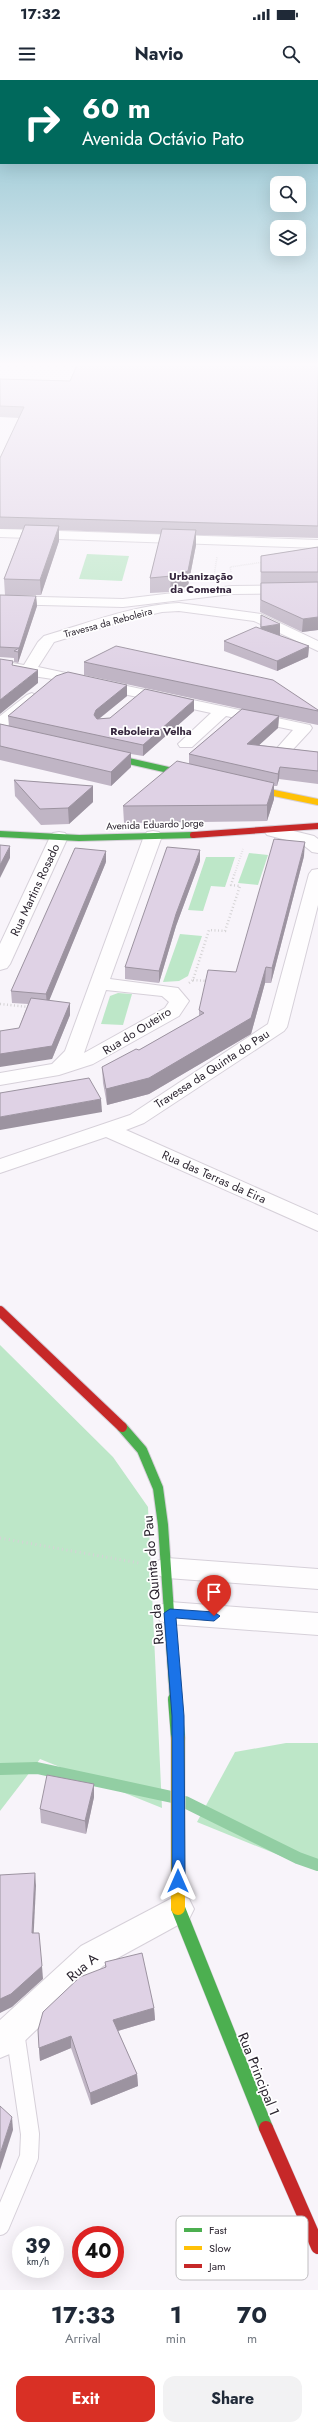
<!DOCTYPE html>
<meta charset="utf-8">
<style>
body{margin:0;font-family:Jost,sans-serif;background:#f2f2f3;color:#1f2937;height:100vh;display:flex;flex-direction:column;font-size:15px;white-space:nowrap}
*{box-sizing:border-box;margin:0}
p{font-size:13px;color:#747a83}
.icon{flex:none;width:22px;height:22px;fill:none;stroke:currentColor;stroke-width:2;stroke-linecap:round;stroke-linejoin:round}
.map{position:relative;height:2210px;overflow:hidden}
.side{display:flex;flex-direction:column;background:#fff;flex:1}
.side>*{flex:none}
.banner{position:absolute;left:0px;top:0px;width:318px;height:84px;box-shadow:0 4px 16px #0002;background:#00695c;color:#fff;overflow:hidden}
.fabs{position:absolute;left:270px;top:96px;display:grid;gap:8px}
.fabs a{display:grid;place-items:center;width:36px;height:36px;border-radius:8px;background:#fff;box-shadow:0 4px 16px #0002;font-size:20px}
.speed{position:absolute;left:12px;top:2146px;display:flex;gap:8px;font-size:20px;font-weight:700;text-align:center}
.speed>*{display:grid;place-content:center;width:52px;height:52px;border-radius:50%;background:#fff;box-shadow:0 4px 16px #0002;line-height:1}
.speed small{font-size:10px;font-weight:400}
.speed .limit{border:6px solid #d22;background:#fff;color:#111}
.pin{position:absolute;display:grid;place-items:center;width:34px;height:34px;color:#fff;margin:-41px -17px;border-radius:50% 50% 50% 0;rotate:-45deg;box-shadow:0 0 4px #0007}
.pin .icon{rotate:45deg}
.me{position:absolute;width:44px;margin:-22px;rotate:0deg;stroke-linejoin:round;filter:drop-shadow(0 0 3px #0008)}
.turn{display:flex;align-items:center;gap:14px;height:84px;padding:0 16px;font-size:18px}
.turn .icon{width:52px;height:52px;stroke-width:2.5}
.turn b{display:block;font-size:28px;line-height:34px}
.eta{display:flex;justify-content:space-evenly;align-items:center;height:68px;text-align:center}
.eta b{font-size:24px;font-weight:700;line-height:28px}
.cta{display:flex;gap:8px;margin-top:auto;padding:8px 16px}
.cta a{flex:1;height:46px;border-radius:12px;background:#d93025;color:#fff;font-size:16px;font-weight:700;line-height:46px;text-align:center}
.cta a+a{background:#f2f2f3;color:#1f2937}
.status{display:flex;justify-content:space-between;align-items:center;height:28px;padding:0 20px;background:#fff;direction:ltr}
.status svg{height:11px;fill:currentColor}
header{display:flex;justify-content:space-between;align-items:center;height:52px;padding:0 16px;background:#fff;font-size:18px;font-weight:700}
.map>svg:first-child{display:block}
.green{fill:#bde7c8}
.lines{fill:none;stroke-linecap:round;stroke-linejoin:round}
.stream{stroke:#92cea3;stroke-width:12}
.lane-casing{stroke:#d6d0d9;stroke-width:20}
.street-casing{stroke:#d6d0d9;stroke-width:2}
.fast-far2-casing{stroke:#d6d0d9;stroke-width:8}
.fast-far1-casing{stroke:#d6d0d9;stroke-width:12}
.fast-casing{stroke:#d6d0d9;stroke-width:15}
.slow-far1-casing{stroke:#d6d0d9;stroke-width:8}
.slow-casing{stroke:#d6d0d9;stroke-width:15}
.jam-far2-casing{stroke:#d6d0d9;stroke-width:8}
.jam-far1-casing{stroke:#d6d0d9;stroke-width:12}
.jam-casing{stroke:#d6d0d9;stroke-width:15}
.path-far3{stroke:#d5d3d5;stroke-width:1.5;stroke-dasharray:0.5 1.5;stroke-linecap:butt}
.path-far2{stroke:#d5d3d5;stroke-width:2;stroke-dasharray:0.5 2;stroke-linecap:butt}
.path-far1{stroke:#d5d3d5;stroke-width:2.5;stroke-dasharray:1 2.5;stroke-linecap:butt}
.path{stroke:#d5d3d5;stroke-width:3;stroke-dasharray:1 3.5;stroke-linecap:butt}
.lane{stroke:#fefdfe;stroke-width:18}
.street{fill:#fefdfe;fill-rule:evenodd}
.fast-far2{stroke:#4caf50;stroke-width:6}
.fast-far1{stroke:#4caf50;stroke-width:10}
.fast{stroke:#4caf50;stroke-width:14}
.slow-far1{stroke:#ffc107;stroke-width:6}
.slow{stroke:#ffc107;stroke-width:14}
.jam-far2{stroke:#c62828;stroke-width:6}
.jam-far1{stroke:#c62828;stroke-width:10}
.jam{stroke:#c62828;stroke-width:14}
.wall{fill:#c0b5c5}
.shaded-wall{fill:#9c93a0}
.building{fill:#dfd2e5;stroke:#9c93a0}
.route{fill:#1a73e8;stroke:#114b97}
.labels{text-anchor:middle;stroke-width:3.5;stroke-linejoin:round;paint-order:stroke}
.far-street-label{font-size:10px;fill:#2c2530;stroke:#fff}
.far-neighbourhood-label{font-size:11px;font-weight:bold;fill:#36273e;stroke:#fff}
.street-label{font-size:12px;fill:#2c2530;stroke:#fff}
.near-street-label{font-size:14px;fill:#2c2530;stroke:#fff}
.key{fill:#fff;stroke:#c0bec1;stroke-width:1}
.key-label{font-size:11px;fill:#2c2530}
</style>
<div class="status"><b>17:32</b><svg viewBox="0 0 49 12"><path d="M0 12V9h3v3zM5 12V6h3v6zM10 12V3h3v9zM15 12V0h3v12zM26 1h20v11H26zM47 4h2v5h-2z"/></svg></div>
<header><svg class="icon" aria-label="menu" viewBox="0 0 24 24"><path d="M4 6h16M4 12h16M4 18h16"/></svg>Navio<svg class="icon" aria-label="search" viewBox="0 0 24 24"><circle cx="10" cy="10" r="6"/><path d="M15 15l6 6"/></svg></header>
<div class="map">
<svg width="318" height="2210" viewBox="0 0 318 2210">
<rect width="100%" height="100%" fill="#f8f4fa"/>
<!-- green -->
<g class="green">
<polygon points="87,474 129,476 122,501 79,499"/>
<polygon points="249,773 268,775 258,805 238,803"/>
<polygon points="206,777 235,777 225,807 211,806 203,831 188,830"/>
<polygon points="180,854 202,856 188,896 179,901 163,902"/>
<polygon points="118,913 132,914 123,945 101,944 110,916"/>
<polygon points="0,1265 113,1377 148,1427 162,1728 40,1679 0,1731"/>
<polygon points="286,1663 318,1663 318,1791 197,1742 235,1672"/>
</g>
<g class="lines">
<!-- stream -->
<g class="stream">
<polyline points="0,1689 37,1688 172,1717"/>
<polyline points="185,1722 298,1778 318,1785"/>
</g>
<!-- lane casing -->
<g class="lane-casing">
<polyline id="lane" points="0,2146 29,2077 30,2054 15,1952"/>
</g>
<!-- street casing -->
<g class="street-casing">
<g id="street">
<polygon points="0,449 318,460 318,468 0,457"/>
<polygon points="318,505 318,513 232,514 123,527 0,524 0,516 123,519 232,506"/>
<path d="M179,523L261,534L318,561V571L254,541L179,531L162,532L127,540L54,562L38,587L310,645L312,648L310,651L284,679H272L270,676L293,650L226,636L192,667H180L178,664L211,633L59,600L0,591V581L24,585L38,562L44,556C88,543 133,525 179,523Z"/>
<polygon points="32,613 40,618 37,621 6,647 0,649 0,636 27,615"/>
<polygon points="273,746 314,756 318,759 318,773 312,772 302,764 267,755 264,751 267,747"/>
<path d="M153,751L159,752L162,756L110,899L178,908L189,921L179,936L93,984L59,995L0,1005V993L52,984L65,971L144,756L147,752ZM106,910L162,916L169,922L165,928L84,973Z"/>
<polygon points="59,752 65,753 68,757 10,884 7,888 0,890 0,864 50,757 53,753"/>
<polygon points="318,789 318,825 287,947 284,951 144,1043 126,1050 318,1135 318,1151 106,1057 0,1093 0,1079 130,1035 268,944 309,794 312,790"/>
<polygon points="167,1478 318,1489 318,1509 167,1498 157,1495 153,1488 157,1481"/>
<polygon points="170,1522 318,1533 318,1555 170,1544 160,1541 156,1533 160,1525"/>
<polygon points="178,1815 189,1819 194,1829 189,1839 103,1886 12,1973 0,1978 0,1940 81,1866"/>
</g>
</g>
<!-- fast-far2 casing -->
<g class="fast-far2-casing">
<g id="fast-far2">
<polyline points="102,675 195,696"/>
<polyline points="0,754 79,758 193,755"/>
</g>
</g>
<!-- fast-far1 casing -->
<g class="fast-far1-casing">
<polyline id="fast-far1" points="122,1347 142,1370 158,1408 163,1445 175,1620"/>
</g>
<!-- fast casing -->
<g class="fast-casing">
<g id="fast">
<polyline points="175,1619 178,1658"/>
<polyline points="178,1828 266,2048"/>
</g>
</g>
<!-- slow-far1 casing -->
<g class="slow-far1-casing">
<polyline id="slow-far1" points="245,707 318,722"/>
</g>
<!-- slow casing -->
<g class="slow-casing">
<polyline id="slow" points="178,1658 178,1828"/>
</g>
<!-- jam-far2 casing -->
<g class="jam-far2-casing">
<polyline id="jam-far2" points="193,755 318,746"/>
</g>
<!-- jam-far1 casing -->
<g class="jam-far1-casing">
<polyline id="jam-far1" points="0,1231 122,1347"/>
</g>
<!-- jam casing -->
<g class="jam-casing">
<polyline id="jam" points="266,2048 318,2167"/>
</g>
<!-- path-far3 -->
<g class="path-far3">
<polyline points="231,492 230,487 264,482"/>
<polyline points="214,496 217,477"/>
</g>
<!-- path-far2 -->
<polyline class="path-far2" points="235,793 243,769"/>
<!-- path-far1 -->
<g class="path-far1">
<polyline points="193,900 208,901"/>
<polyline points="189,903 193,900 209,850 225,851 240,806 231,805 235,792"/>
<polyline points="0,924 29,927"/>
</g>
<!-- path -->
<polyline class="path" points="0,1458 139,1483"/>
<!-- lane -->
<use href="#lane" class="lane"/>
<!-- street -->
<use href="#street" class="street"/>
<!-- fast-far2 -->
<use href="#fast-far2" class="fast-far2"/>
<!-- fast-far1 -->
<use href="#fast-far1" class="fast-far1"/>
<!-- fast -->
<use href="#fast" class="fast"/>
<!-- slow-far1 -->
<use href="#slow-far1" class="slow-far1"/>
<!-- slow -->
<use href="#slow" class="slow"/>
<!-- jam-far2 -->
<use href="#jam-far2" class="jam-far2"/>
<!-- jam-far1 -->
<use href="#jam-far1" class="jam-far1"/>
<!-- jam -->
<use href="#jam" class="jam"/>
</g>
<!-- wall -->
<g class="wall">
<polygon points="318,283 318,458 196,455 196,465 188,506 170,512 150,513 150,498 161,454 59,450 59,461 41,515 5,515 4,499 23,449 0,449 0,378 19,338 0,337 0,299 70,301"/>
<polygon points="318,467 318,550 302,552 260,532 261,476"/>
<polygon points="0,516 36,516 37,526 18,583 14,582 14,578 0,577"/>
<polygon points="261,535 280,555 278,555 309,566 308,577 277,591 224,571 224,561 260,549"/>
<polygon points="84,582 318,630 318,645 279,637 278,648 259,665 318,672 318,704 279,699 277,706 274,706 274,719 267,741 124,743 123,726 189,684 189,674 242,629 84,595"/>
<polygon points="127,605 127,616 99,639 110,638 194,631 143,676 131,674 131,687 111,706 0,680 0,644 9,646 8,636"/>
<polygon points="14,700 93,706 93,722 69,744 41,745 15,716"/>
<polygon points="304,776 271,903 265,903 251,954 149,1014 107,1025 103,1003 102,987 139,970 199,936 199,930 236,892"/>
<polygon points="200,781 176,846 159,903 125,899 125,887"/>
<polygon points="106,782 49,920 70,935 52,979 19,948 28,924 12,923 11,911"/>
<polygon points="94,1704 94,1717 86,1754 41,1743 40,1729"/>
<polygon points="105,1882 154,1928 155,1940 118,1951 137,1994 138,2006 91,2025 71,1968 40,1981 38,1950 105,1887"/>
</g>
<!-- shaded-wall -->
<g class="shaded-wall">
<polygon points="59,446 59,461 41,515 40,500"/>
<polygon points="196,450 196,465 188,506 170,512 171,496"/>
<polygon points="36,516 37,526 18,583 18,572"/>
<polygon points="318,537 318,550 302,552 303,539"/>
<polygon points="280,544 280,555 260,557 261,547"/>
<polygon points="309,566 308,577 277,591 277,581"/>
<polygon points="38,590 38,603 0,634 0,620"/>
<polygon points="127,605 127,616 96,641 94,635 96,630"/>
<polygon points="194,620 194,631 143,676 143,665"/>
<polygon points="279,636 278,648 247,676 247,664"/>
<polygon points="131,673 131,687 111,706 111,692"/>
<polygon points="280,687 279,699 277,706 278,694"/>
<polygon points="274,703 274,719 267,741 267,725"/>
<polygon points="93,706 93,722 69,744 68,728"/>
<polygon points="305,762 304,776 271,903 272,888"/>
<polygon points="10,766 10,778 0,798 0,785"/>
<polygon points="200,770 200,781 176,846 159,903 159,891 176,834"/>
<polygon points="106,771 106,782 47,926 46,914"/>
<polygon points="266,887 265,903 251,954 149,1014 107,1025 106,1009"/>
<polygon points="70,923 70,935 52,979 0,987 0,974"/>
<polygon points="101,1019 102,1032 0,1050 0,1037"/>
<polygon points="94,1704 94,1717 86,1754 85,1741"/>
<polygon points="35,1793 36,1806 33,1867 32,1853"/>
<polygon points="42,1886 43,1899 12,1927 0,1933 0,1919"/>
<polygon points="154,1928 155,1940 114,1952 113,1940"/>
<polygon points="71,1956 71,1968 40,1981 39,1968"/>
<polygon points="137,1994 138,2006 91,2025 90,2013"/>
<polygon points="12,2037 13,2050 0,2090 0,2074"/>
</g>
<!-- building -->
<g class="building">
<polygon points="78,283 318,283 318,446 0,437 0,378 24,327 0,326 0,299 70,301"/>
<polygon points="25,445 59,446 40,500 4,499"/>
<polygon points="162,449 196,450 188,491 171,496 150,498"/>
<polygon points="318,467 318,492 261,492 261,476"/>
<polygon points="318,502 318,537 303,539 261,520 261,503"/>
<polygon points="0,515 36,516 18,572 14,571 19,568 0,567"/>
<polygon points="261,535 280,544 261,547"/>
<polygon points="256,547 309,566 277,581 224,561"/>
<polygon points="116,566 273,600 318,630 318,631 84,582"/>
<polygon points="0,579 13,581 12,585 38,590 0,620"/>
<polygon points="68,592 127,605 96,630 94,635 97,639 110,638 145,609 194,620 143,665 8,636 56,596"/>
<polygon points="242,629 279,636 247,664 318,672 318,691 280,687 278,694 189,674"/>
<polygon points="0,644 131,673 111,692 0,666"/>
<polygon points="177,681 274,703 267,725 123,726"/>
<polygon points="14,700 93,706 68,728 40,729"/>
<polygon points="274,759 305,762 272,888 266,887 251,938 149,998 106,1009 102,987 136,969 139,970 204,933 199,930 208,890 236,892"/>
<polygon points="0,765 10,766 0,785"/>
<polygon points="167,767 200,770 176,834 159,891 125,887"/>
<polygon points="75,768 106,771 46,914 11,911"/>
<polygon points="31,918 70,923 52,966 0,974 0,951 19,948"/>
<polygon points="89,998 101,1019 0,1037 0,1013"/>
<polygon points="47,1695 94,1704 85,1741 40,1729"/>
<polygon points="35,1793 32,1853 39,1853 42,1886 11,1914 0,1919 0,1795"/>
<polygon points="142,1873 154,1928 113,1940 137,1994 90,2013 71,1956 39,1968 38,1950 43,1932 80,1897 106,1887 105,1882"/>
<polygon points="0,2026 12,2037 0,2074"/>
</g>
<!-- sky -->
<linearGradient id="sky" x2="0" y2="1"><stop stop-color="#85becc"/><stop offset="0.48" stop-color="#fcfafd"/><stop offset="1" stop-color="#fcfafd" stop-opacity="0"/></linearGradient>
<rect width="318" height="592" fill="url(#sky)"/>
<!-- route -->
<polygon class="route" points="170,1529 214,1532 220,1536 214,1541 176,1538 184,1636 185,1801 183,1805 174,1805 172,1801 172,1636 164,1533"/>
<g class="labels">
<!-- far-street labels -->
<g class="far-street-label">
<text transform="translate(108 542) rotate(-15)" y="4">Travessa da Reboleira</text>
<text transform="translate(155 744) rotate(-2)" y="4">Avenida Eduardo Jorge</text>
</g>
<!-- far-neighbourhood labels -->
<g class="far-neighbourhood-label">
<text x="201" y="500">Urbanização<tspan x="201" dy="13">da Cometna</tspan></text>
<text x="151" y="655">Reboleira Velha</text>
</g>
<!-- street labels -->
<g class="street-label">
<text transform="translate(35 810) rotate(-65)" y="4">Rua Martins Rosado</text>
<text transform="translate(137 951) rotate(-32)" y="4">Rua do Outeiro</text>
<text transform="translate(212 989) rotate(-33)" y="4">Travessa da Quinta do Pau</text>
<text transform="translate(214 1097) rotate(24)" y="4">Rua das Terras da Eira</text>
</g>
<!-- near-street labels -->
<g class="near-street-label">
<text transform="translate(153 1500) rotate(-95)" y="5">Rua da Quinta do Pau</text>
<text transform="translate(82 1887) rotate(-40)" y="5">Rua A</text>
<text transform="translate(259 1994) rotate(68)" y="5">Rua Principal 1</text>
</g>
</g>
<!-- legend -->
<rect x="176" y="2136" width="132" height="64" rx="6" class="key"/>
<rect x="184" y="2148" width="18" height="4" fill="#4caf50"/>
<rect x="184" y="2166" width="18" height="4" fill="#ffc107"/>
<rect x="184" y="2184" width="18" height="4" fill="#c62828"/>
<g class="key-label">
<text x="209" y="2154">Fast</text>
<text x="209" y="2172">Slow</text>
<text x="209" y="2190">Jam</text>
</g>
</svg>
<div class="fabs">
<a><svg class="icon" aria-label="search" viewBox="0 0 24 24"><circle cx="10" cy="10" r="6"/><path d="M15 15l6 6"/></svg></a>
<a><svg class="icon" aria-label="layers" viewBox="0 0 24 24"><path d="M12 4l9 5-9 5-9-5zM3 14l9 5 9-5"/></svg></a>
</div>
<div class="speed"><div>39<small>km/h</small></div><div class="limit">40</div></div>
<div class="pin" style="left:214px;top:1536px;background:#d93025"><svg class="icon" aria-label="arrive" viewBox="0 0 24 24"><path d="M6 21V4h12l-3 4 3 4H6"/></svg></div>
<svg class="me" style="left:178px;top:1801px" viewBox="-20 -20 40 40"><path d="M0-17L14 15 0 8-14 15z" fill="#1a73e8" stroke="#fff" stroke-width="4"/></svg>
<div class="banner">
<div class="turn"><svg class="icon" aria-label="right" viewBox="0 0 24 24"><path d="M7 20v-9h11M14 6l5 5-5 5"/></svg><div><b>60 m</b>Avenida Octávio Pato</div></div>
</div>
</div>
<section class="side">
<div class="eta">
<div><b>17:33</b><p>Arrival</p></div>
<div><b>1</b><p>min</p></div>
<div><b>70</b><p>m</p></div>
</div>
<div class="cta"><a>Exit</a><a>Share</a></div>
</section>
